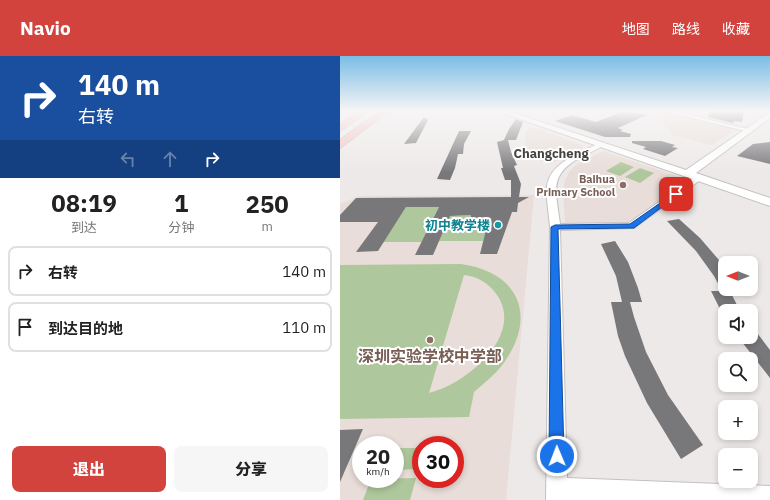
<!DOCTYPE html>
<html lang="zh">
<meta charset="utf-8">
<style>
body{margin:0;font-family:"IBM Plex Sans","Noto Sans SC",sans-serif;background:#f6f6f6;color:#222;height:100vh;display:flex;flex-direction:column;font-size:15px;white-space:nowrap}
*{box-sizing:border-box;margin:0}
p{font-size:13px;color:#767676}
.icon{flex:none;width:22px;height:22px;fill:none;stroke:currentColor;stroke-width:2;stroke-linecap:round;stroke-linejoin:round}
.map{position:relative;flex:1;overflow:hidden}
.panel{display:flex;flex-direction:column;background:#fff;width:340px}
.panel>*{flex:none}
.hud{background:#1a4fa0;color:#fff;overflow:hidden}
.needle{width:26px;rotate:270deg}
.buttons{position:absolute;left:378px;top:200px;display:grid;gap:8px}
.buttons a{display:grid;place-items:center;width:40px;height:40px;border-radius:8px;background:#fff;box-shadow:0 2px 6px #0003;font-size:20px}
.speed{position:absolute;left:12px;top:380px;display:flex;gap:8px;font-size:20px;font-weight:700;text-align:center}
.speed>*{display:grid;place-content:center;width:52px;height:52px;border-radius:50%;background:#fff;box-shadow:0 2px 6px #0003;line-height:1}
.speed small{font-size:10px;font-weight:400}
.speed .limit{border:6px solid #d22;background:#fff;color:#111}
.pin{position:absolute;display:grid;place-items:center;width:34px;height:34px;color:#fff;margin:-17px;border-radius:8px;box-shadow:0 2px 6px #0006}
.me{position:absolute;width:44px;margin:-22px;rotate:359deg;stroke-linejoin:round;filter:drop-shadow(0 0 3px #0008)}
.turn{display:flex;align-items:center;gap:14px;height:84px;padding:0 12px;font-size:18px}
.turn .icon{width:52px;height:52px;stroke-width:2.5}
.turn b{display:block;font-size:28px;line-height:34px}
.lanes{display:flex;align-items:center;height:38px;padding:0 12px;background:#0003;justify-content:center;gap:20px;direction:ltr}
.lanes .off{opacity:.35}
.eta{display:flex;justify-content:space-evenly;align-items:center;height:68px;text-align:center}
.eta b{font-size:24px;font-weight:800;line-height:28px}
.primary-button{display:flex;gap:8px;margin-top:auto;padding:8px 12px}
.primary-button a{flex:1;height:46px;border-radius:8px;background:#d2433e;color:#fff;font-size:16px;font-weight:800;line-height:46px;text-align:center}
.primary-button a+a{background:#f6f6f6;color:#222}
ul{padding:0;list-style:none}
li{display:flex;align-items:center;gap:12px;height:50px;margin:0 8px 6px;padding:0 4px;border:2px solid #e0e0e0;border-radius:8px}
li div{flex:1}
li b{display:block;font-size:15px}
li em{font-style:normal}
header{display:flex;align-items:center;gap:24px;box-sizing:border-box;height:56px;padding:0 20px;background:#d2433e;color:#fff}
header strong{font-size:19px}
nav{display:flex;gap:22px;margin-inline-start:auto;font-size:14px}
main{display:flex;flex:1;min-height:0}
.map>svg:first-child{display:block}
.built{fill:#e8ddd8;fill-rule:evenodd}
.green{fill:#afc79c;fill-rule:evenodd}
.building{fill:#78777a}
.lines{fill:none;stroke-linecap:round;stroke-linejoin:round}
.street-casing{stroke:#c4c0bf;stroke-width:2}
.secondary-casing{stroke:#c4c0bf;stroke-width:2}
.primary-casing{stroke:#c5c4c4;stroke-width:2}
.street{fill:#fff;fill-rule:evenodd}
.secondary{fill:#fff;fill-rule:evenodd}
.primary{fill:#f7c1c1;fill-rule:evenodd}
.route{fill:#1a73e8;stroke:#114b97}
.education-dot{fill:#8d6e63;stroke:#fff;stroke-width:1.5}
.culture-dot{fill:#0f9aa8;stroke:#fff;stroke-width:1.5}
.labels{text-anchor:middle;stroke-width:4;stroke-linejoin:round;paint-order:stroke}
.far-education-label{font-size:11px;font-weight:bold;fill:#785e54;stroke:#fff;text-anchor:end}
.far-quarter-label{font-size:13px;font-weight:bold;fill:#454240;stroke:#fff}
.culture-label{font-size:13px;font-weight:bold;fill:#0d838f;stroke:#fff;text-anchor:end}
.near-education-label{font-size:16px;font-weight:bold;fill:#785e54;stroke:#fff}
</style>
<header>
<strong>Navio</strong>
<nav><a>地图</a><a>路线</a><a>收藏</a></nav>
</header>
<main>
<section class="panel">
<div class="hud">
<div class="turn"><svg class="icon" aria-label="right" viewBox="0 0 24 24"><path d="M7 20v-9h11M14 6l5 5-5 5"/></svg><div><b>140 m</b>右转</div></div>
<div class="lanes"><svg class="icon off" aria-label="left" viewBox="0 0 24 24"><path d="M17 20v-9H6M10 6l-5 5 5 5"/></svg><svg class="icon off" aria-label="ahead" viewBox="0 0 24 24"><path d="M12 20V5M6 11l6-6 6 6"/></svg><svg class="icon" aria-label="right" viewBox="0 0 24 24"><path d="M7 20v-9h11M14 6l5 5-5 5"/></svg></div>
</div>
<div class="eta">
<div><b>08:19</b><p>到达</p></div>
<div><b>1</b><p>分钟</p></div>
<div><b>250</b><p>m</p></div>
</div>
<ul>
<li><svg class="icon" aria-label="right" viewBox="0 0 24 24"><path d="M7 20v-9h11M14 6l5 5-5 5"/></svg><div><b>右转</b></div><em>140 m</em></li>
<li><svg class="icon" aria-label="arrive" viewBox="0 0 24 24"><path d="M6 21V4h12l-3 4 3 4H6"/></svg><div><b>到达目的地</b></div><em>110 m</em></li>
</ul>
<div class="primary-button"><a>退出</a><a>分享</a></div>
</section>
<div class="map">
<svg width="430" height="444" viewBox="0 0 430 444">
<rect width="100%" height="100%" fill="#ede9e8"/>
<!-- built -->
<g class="built">
<polygon points="313,55 320,55 389,72 393,75 372,89 333,79"/>
<polygon points="190,70 242,89 243,92 210,108 194,101 185,93 185,79"/>
<polygon points="263,95 349,124 288,168 225,169 223,134 225,124 230,115 237,108"/>
<path d="M194,139L166,444H0V148L19,140ZM21,389H55V423H21ZM81,389H115V423H81Z"/>
</g>
<!-- green -->
<g class="green">
<polygon points="281,106 294,111 280,120 266,115"/>
<polygon points="300,112 314,117 300,127 285,121"/>
<polygon points="66,151 99,151 82,186 43,186"/>
<polygon points="131,159 131,162 135,162 136,159 153,159 143,185 99,185 110,160"/>
<path d="M121,208C179,216 198,260 163,308C155,319 144,327 134,336L129,361L0,363V209ZM124,219C137,220 150,228 157,239C185,280 125,329 89,337Z"/>
<polygon points="55,392 81,392 81,404 78,413 55,414"/>
<polygon points="76,422 70,444 23,444 31,423"/>
</g>
<!-- building -->
<g class="building">
<polygon points="284,55 307,59 278,72 283,74 280,75 291,78 290,81 265,81 215,65 232,59 256,66"/>
<polygon points="369,55 404,55 402,66 394,65 393,67 368,61"/>
<polygon points="84,61 88,64 76,87 64,88"/>
<polygon points="176,63 183,66 176,84 168,84 171,96 177,109 174,110 181,128 179,141 189,141 178,147 177,156 172,156 157,198 140,198 149,162 130,162 131,159 110,160 93,199 75,199 99,151 66,151 38,195 16,196 38,166 0,166 0,159 16,142 171,141 171,124 165,124 161,112 163,112 157,86 164,84 169,73"/>
<polygon points="119,75 131,75 124,88 123,98 118,98 115,112 110,124 97,123"/>
<polygon points="292,85 321,85 335,89 332,91 338,92 325,100 303,93 306,91 292,87"/>
<polygon points="430,86 430,108 397,100 413,88"/>
<polygon points="339,163 360,182 385,211 385,235 390,235 400,255 381,255 371,235 382,235 374,220 356,195 327,165"/>
<polygon points="275,185 288,206 298,232 302,246 286,246 290,246 294,261 306,296 328,339 363,389 341,403 307,347 285,300 278,280 271,246 282,246 276,220 261,188"/>
<polygon points="411,269 430,294 430,322 398,281 411,281"/>
<polygon points="23,373 0,426 0,374"/>
</g>
<g class="lines">
<!-- street casing -->
<g class="street-casing">
<g id="street">
<polygon points="324,55 334,55 412,74 409,76"/>
<path d="M258,88L263,89C257,94 248,97 241,101C208,119 216,135 220,168L289,167L356,120L363,122L294,172L220,174L227,422L430,430V444H206L210,171C209,158 206,143 207,130C210,107 240,96 258,88Z"/>
</g>
</g>
<!-- secondary casing -->
<g class="secondary-casing">
<polygon id="secondary" points="157,55 168,55 346,114 430,56 430,62 356,117 430,142 430,150"/>
</g>
<!-- primary casing -->
<g class="primary-casing">
<g id="primary">
<polygon points="20,55 29,55 0,75 0,68"/>
<polygon points="40,55 49,55 0,92 0,84"/>
</g>
</g>
<!-- street -->
<use href="#street" class="street"/>
<!-- secondary -->
<use href="#secondary" class="secondary"/>
<!-- primary -->
<use href="#primary" class="primary"/>
</g>
<!-- sky -->
<linearGradient id="sky" x2="0" y2="1"><stop stop-color="#7bbde6"/><stop offset="0.47" stop-color="#f7f5f5"/><stop offset="1" stop-color="#f7f5f5" stop-opacity="0"/></linearGradient>
<rect width="430" height="117" fill="url(#sky)"/>
<!-- route -->
<polygon class="route" points="336,136 338,137 338,139 294,172 218,173 224,400 222,406 217,408 212,406 209,400 211,171 215,169 290,168"/>
<!-- markers -->
<g class="education-dot">
<circle cx="283" cy="129" r="4"/>
<circle cx="90" cy="284" r="4"/>
</g>
<circle class="culture-dot" cx="158" cy="169" r="4"/>
<g class="labels">
<!-- far-education labels -->
<g class="far-education-label">
<text x="275" y="127">Baihua<tspan x="275" dy="13">Primary School</tspan></text>
</g>
<!-- far-quarter labels -->
<g class="far-quarter-label">
<text x="211" y="102">Changcheng</text>
</g>
<!-- culture labels -->
<g class="culture-label">
<text x="150" y="174">初中教学楼</text>
</g>
<!-- near-education labels -->
<g class="near-education-label">
<text x="90" y="306">深圳实验学校中学部</text>
</g>
</g>
</svg>
<div class="buttons">
<a><svg class="needle" viewBox="-14 -14 28 28"><path d="M0-13l5 13h-10z" fill="#e53935"/><path d="M0 13l5-13h-10z" fill="#767676"/></svg></a>
<a><svg class="icon" aria-label="sound" viewBox="0 0 24 24"><path d="M4 9h4l5-4v14l-5-4H4zM17 9q2 3 0 6"/></svg></a>
<a><svg class="icon" aria-label="search" viewBox="0 0 24 24"><circle cx="10" cy="10" r="6"/><path d="M15 15l6 6"/></svg></a>
<a>+</a>
<a>−</a>
</div>
<div class="speed"><div>20<small>km/h</small></div><div class="limit">30</div></div>
<div class="pin" style="left:336px;top:138px;background:#d93025"><svg class="icon" aria-label="arrive" viewBox="0 0 24 24"><path d="M6 21V4h12l-3 4 3 4H6"/></svg></div>
<svg class="me" style="left:217px;top:400px" viewBox="-20 -20 40 40"><circle r="17" fill="#1a73e8" stroke="#fff" stroke-width="3"/><path d="M0-11L8 9 0 5-8 9z" fill="#fff"/></svg>
</div>
</main>
